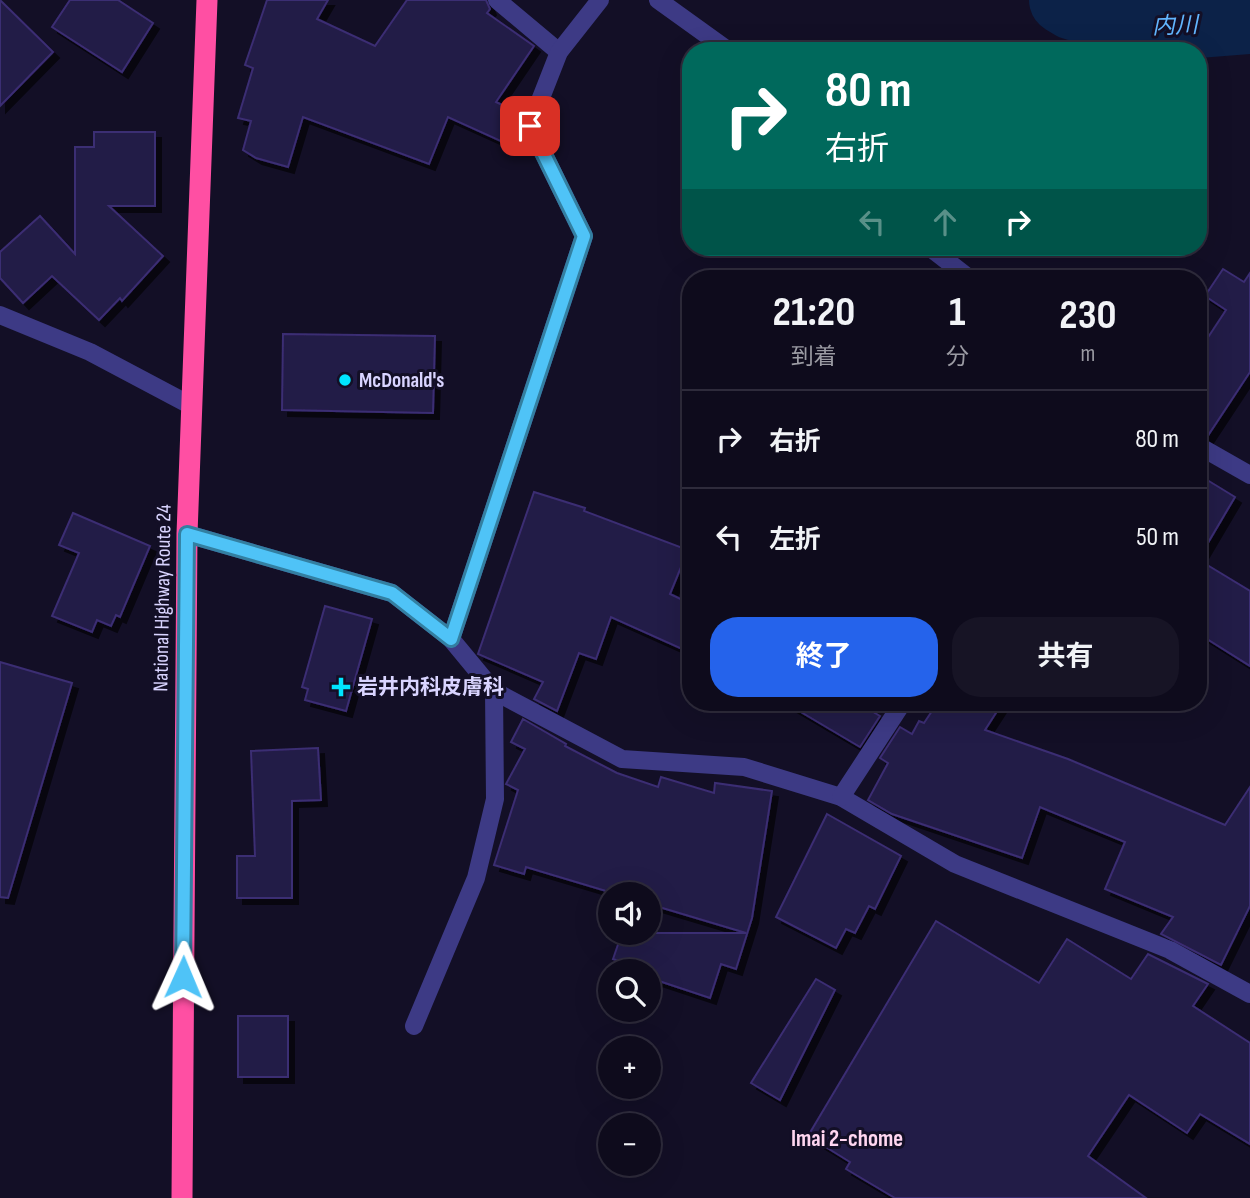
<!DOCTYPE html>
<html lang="ja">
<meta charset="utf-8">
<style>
body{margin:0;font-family:"Sofia Sans Condensed","Noto Sans JP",sans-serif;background:#171425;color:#f1f3f6;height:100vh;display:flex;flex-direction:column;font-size:26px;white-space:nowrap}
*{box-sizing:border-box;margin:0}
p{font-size:23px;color:#9b9ba3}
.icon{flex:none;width:38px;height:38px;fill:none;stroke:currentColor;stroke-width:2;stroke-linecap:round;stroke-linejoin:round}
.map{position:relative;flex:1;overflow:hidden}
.drawer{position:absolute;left:682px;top:270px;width:525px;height:441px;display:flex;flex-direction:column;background:#0e0b1c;border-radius:28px;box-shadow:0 7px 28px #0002,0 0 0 2px #2e2b3b}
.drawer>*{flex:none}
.banner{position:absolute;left:682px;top:42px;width:525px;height:214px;border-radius:28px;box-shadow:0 7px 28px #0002,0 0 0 2px #2e2b3b;background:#00695c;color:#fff;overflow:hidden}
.controls{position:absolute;left:598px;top:882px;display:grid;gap:14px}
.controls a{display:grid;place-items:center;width:63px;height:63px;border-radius:50%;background:#0e0b1c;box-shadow:0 7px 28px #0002,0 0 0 2px #2e2b3b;font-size:35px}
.pin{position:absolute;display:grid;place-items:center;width:60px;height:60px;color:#fff;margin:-30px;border-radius:14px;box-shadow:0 4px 10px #0006}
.me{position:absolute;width:77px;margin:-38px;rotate:1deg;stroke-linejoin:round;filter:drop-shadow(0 0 5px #0008)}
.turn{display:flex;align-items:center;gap:24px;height:147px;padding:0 28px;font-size:32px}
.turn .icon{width:91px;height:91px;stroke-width:2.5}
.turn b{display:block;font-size:49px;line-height:60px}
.lanes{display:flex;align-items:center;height:66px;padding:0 28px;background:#0003;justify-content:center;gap:35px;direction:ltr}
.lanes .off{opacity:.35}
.eta{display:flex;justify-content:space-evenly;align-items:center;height:119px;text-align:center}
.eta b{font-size:42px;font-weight:700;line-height:49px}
.button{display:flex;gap:14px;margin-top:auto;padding:14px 28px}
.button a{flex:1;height:80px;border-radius:28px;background:#2563eb;color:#fff;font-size:28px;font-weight:700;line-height:80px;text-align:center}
.button a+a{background:#171425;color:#f1f3f6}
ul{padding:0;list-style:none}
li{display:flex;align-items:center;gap:21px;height:98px;padding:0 28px;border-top:2px solid #2e2b3b}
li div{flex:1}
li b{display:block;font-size:26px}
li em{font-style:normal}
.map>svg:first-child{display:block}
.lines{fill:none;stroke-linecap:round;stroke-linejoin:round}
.river{stroke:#0c2248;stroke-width:68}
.building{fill:#241b47;stroke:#3b2d73;stroke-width:2;filter:url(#shadow)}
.street{stroke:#3d3a85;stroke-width:18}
.highway{stroke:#ff4fa3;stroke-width:21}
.route-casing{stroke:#337fa1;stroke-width:18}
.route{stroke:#4fc3f7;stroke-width:12}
.poi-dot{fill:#00e5ff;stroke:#130f26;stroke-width:2.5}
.labels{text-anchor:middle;stroke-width:6;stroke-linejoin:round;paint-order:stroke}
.poi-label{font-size:21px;font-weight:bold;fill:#d9d4ff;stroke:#130f26;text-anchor:start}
.street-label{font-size:21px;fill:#d9d4ff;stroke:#130f26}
.water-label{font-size:23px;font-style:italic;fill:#62b6ff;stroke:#130f26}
.neighbourhood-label{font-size:23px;font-weight:bold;fill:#ffd6f0;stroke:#130f26}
</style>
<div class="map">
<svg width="1250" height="1198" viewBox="0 0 1250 1198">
<defs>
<filter id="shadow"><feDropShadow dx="6" dy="6" stdDeviation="0" flood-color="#0009"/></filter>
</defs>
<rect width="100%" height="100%" fill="#130f26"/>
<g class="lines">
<!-- river -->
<polyline class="river" points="1063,0 1073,6 1147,28 1250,20"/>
</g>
<!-- building -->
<g class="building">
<polygon points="0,0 53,52 0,106"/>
<polygon points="70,0 118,0 153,23 122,72 52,27"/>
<polygon points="267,0 328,0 317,19 375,46 407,0 486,0 490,9 487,13 534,46 496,102 519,113 505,143 448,117 429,164 303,117 288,167 256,158 243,150 251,121 238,118 253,68 245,65"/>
<polygon points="94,132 155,132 155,206 109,206 163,256 122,301 120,298 99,320 52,276 23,303 0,278 0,252 40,216 75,254 75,147 94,147"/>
<polygon points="1223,269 1244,282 1250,273 1250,372 1207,437 1199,435 1199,351 1226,310 1205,296"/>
<polygon points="283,334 435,336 433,413 282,410"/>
<polygon points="1199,475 1235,497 1199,558"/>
<polygon points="534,492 585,508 584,511 688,550 670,594 691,604 691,653 611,617 596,659 579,653 557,711 534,699 543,682 478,654"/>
<polygon points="73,513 150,546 120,617 116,615 111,626 97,620 92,632 52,616 79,553 59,545"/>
<polygon points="1199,560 1250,591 1250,666 1199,634"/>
<polygon points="325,606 372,619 346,711 305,700 308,689 302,687"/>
<polygon points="0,662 72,683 8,898 0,897"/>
<polygon points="784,702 856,702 880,716 860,747"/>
<polygon points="938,702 1003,702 985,730 1068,759 1225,825 1250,787 1250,906 1221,965 1161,934 1173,917 1105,889 1125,842 1040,807 1022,858 892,814 868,800 888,763 880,758 900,727 912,734 919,721 924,723"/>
<polygon points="523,719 566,744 565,746 617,773 658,787 661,777 714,793 715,783 772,791 752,918 736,969 721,964 710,998 653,979 654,974 649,971 613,959 622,933 746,933 649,904 649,894 616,894 526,867 524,874 494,865 518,790 506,784 525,749 511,742"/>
<polygon points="318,748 321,800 292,801 292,898 237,898 237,856 255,856 251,751"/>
<polygon points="827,814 901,856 875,909 869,906 855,933 846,929 836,948 776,917"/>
<polygon points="936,921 1039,983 1067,939 1131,979 1148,954 1208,984 1193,1006 1250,1043 1250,1144 1200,1114 1187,1133 1129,1095 1088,1156 1146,1198 895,1198 846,1169 850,1162 808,1136"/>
<polygon points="816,979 835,990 780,1100 751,1083"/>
<rect x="238" y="1016" width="50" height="61"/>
</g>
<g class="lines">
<!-- street -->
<g class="street">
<polyline points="497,0 559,52"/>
<polyline points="658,0 729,51"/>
<polyline points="929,247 969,278"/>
<polyline points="0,315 90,352 190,405"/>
<polyline points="1199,446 1250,475"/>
<polyline points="187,534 392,593 451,639 494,691 622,759 744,767 841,797 955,864 1170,950 1250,994"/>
<polyline points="451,639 584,236 530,126 559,52 600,0"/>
<polyline points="841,797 903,702"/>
<polyline points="414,1026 476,878 495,799 494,691"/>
</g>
<!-- highway -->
<polyline class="highway" points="182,1198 187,534 207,0"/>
</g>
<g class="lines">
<!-- route casing -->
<g class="route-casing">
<polyline id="route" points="183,977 187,534 392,593 451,639 584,236 530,126"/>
</g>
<!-- route -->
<use href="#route" class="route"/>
</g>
<!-- markers -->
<g class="poi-dot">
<circle cx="345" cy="380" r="7"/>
<path d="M337.5 676.5h7v7h7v7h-7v7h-7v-7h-7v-7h7z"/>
</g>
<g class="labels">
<!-- poi labels -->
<g class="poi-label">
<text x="359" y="387">McDonald's</text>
<text x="357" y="694">岩井内科皮膚科</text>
</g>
<!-- street labels -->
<g class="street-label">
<text transform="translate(162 598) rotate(-89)" y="7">National Highway Route 24</text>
</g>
<!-- water labels -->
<g class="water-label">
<text transform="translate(1175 25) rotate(-2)" y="8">内川</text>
</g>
<!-- neighbourhood labels -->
<g class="neighbourhood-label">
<text x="847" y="1146">Imai 2-chome</text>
</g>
</g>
</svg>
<div class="controls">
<a><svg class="icon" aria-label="sound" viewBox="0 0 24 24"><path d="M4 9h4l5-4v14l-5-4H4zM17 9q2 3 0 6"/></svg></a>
<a><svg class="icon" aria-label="search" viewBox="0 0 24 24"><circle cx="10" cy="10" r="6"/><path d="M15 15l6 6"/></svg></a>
<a>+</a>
<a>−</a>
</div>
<div class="pin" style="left:530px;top:126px;background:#d93025"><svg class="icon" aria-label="arrive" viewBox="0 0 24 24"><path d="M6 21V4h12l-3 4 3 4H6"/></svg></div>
<svg class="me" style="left:183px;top:977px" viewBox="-20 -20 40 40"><path d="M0-17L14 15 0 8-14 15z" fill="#4fc3f7" stroke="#fff" stroke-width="4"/></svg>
<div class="banner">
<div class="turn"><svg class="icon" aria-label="right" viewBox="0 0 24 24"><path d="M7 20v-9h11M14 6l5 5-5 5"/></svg><div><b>80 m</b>右折</div></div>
<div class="lanes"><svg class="icon off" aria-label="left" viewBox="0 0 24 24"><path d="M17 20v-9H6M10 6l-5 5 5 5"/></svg><svg class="icon off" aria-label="ahead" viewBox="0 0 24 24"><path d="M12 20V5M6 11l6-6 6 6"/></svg><svg class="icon" aria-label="right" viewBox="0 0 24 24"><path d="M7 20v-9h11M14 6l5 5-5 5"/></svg></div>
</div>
<section class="drawer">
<div class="eta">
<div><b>21:20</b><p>到着</p></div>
<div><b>1</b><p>分</p></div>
<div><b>230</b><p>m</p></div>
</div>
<ul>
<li><svg class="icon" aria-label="right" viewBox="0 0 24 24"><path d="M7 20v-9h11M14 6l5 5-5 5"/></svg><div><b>右折</b></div><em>80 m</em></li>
<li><svg class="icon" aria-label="left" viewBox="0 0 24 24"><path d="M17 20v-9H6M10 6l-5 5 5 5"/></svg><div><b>左折</b></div><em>50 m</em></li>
</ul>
<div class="button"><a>終了</a><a>共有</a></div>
</section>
</div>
